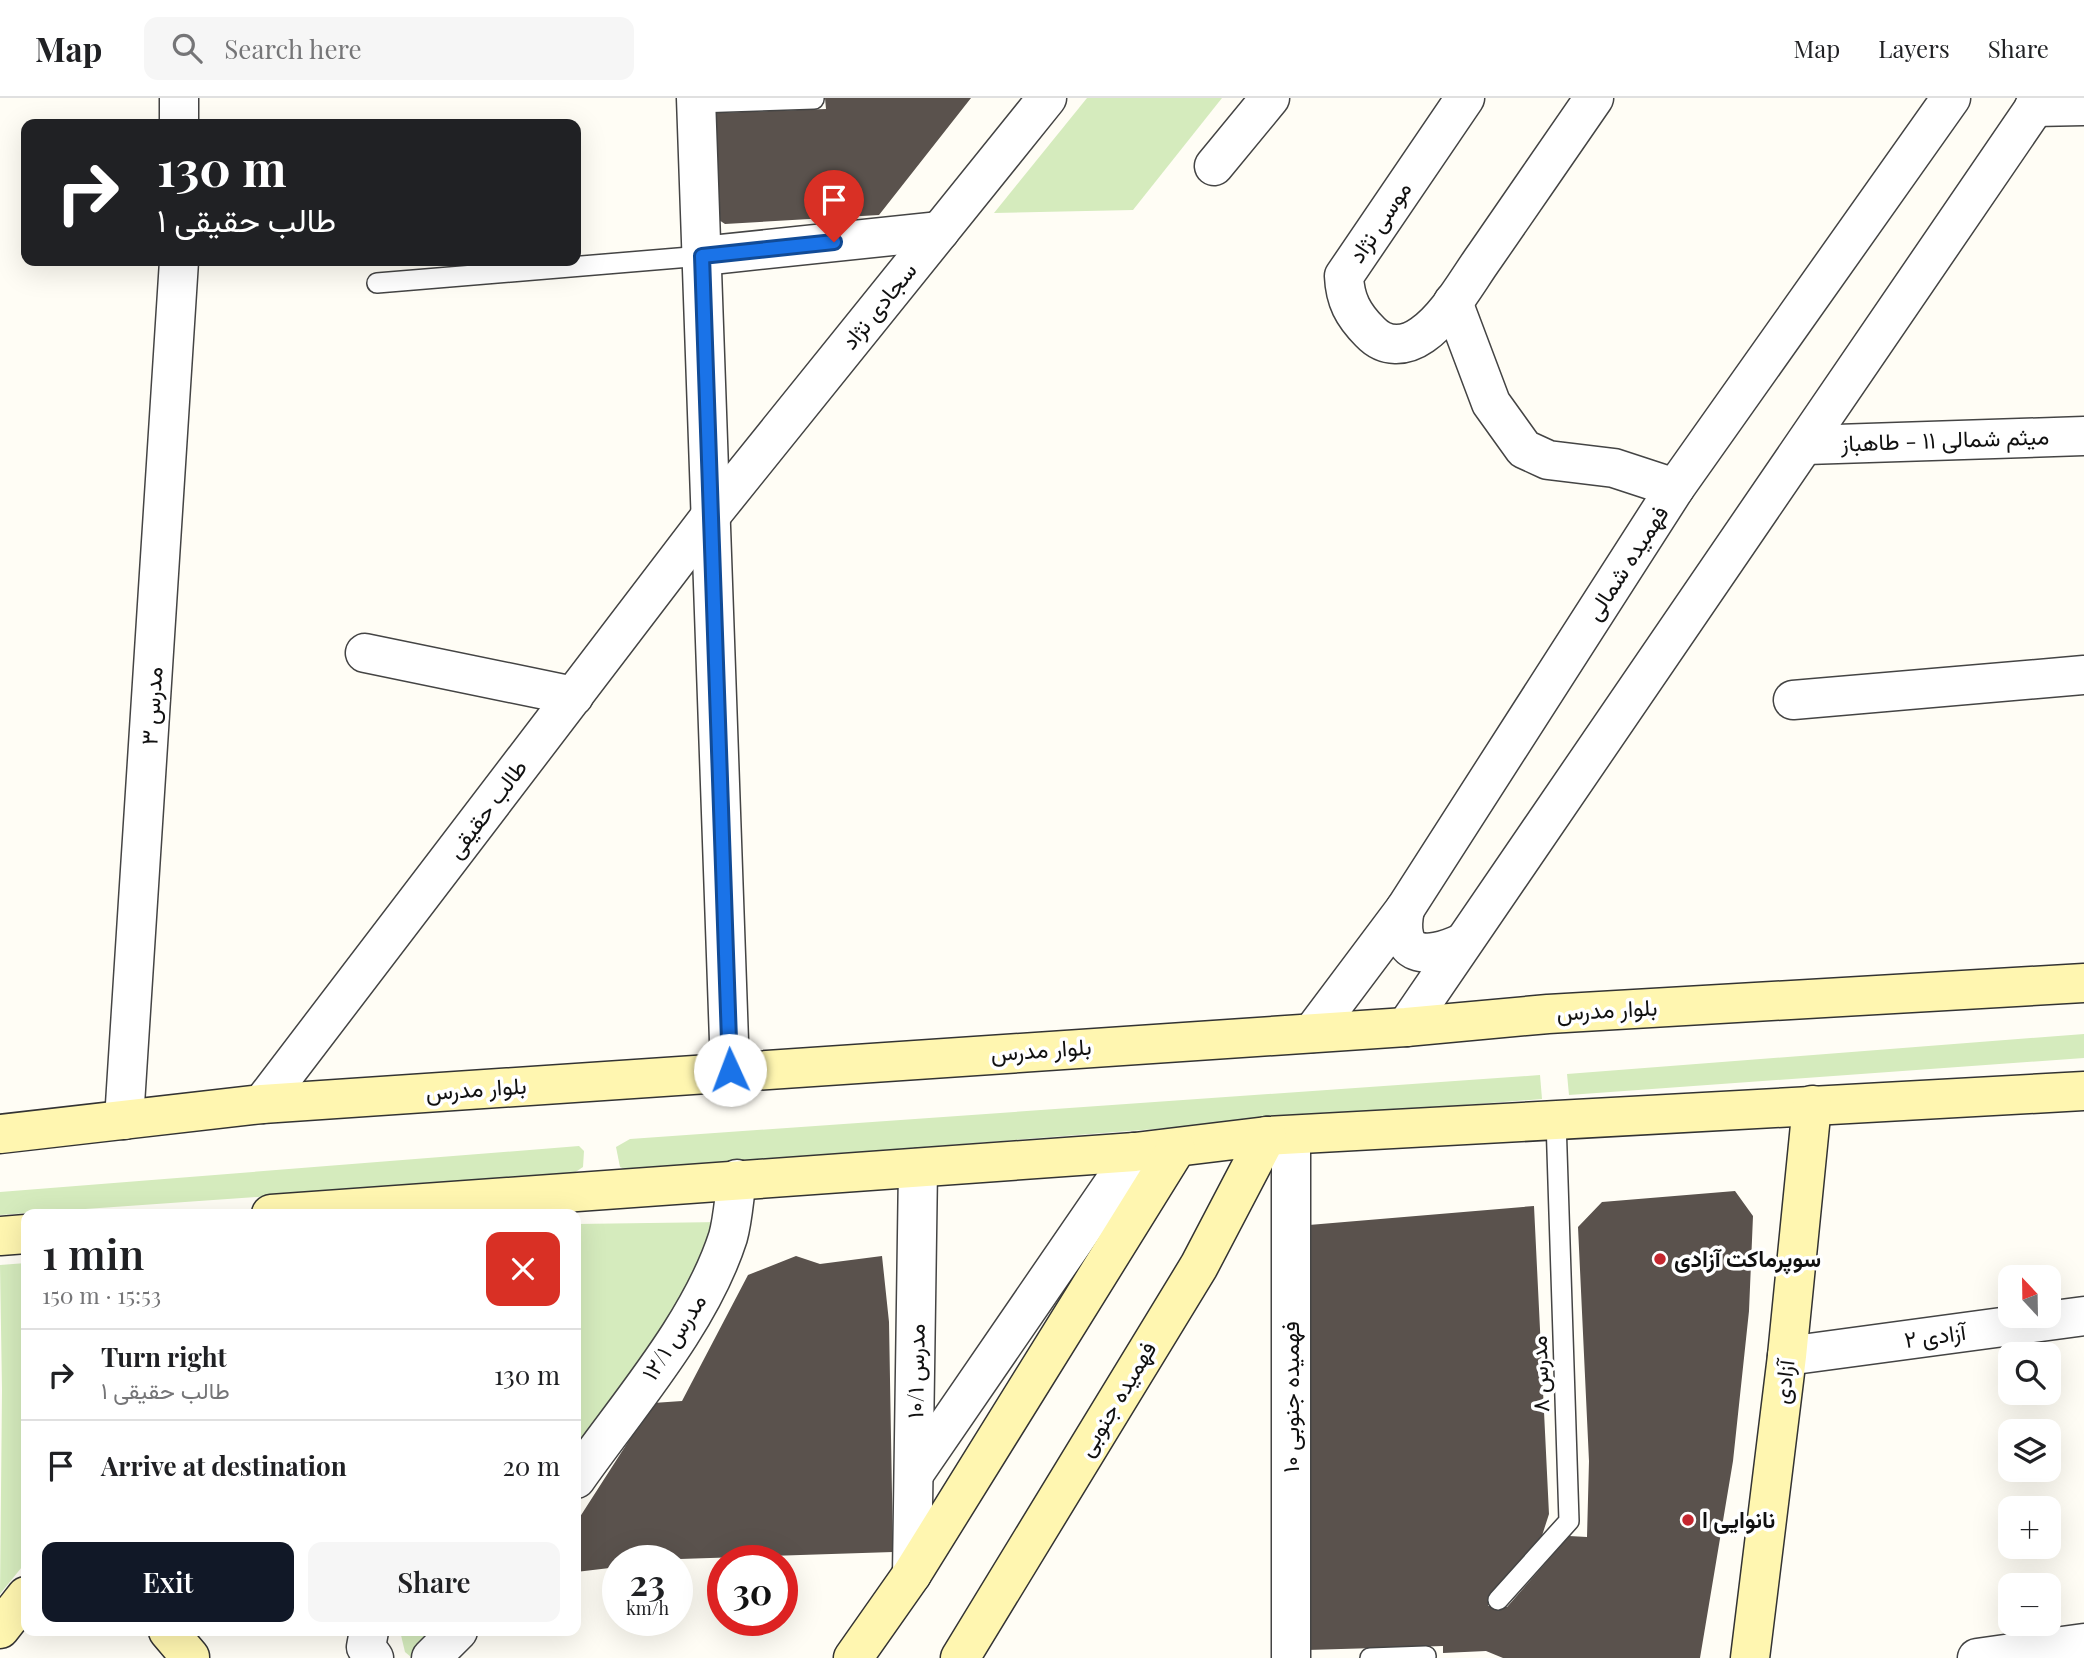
<!DOCTYPE html>
<meta charset="utf-8">
<style>
body{margin:0;font-family:"Playfair Display",Vazirmatn,serif;background:#f6f6f6;color:#202124;height:100vh;display:flex;flex-direction:column;font-size:26px;white-space:nowrap}
*{box-sizing:border-box;margin:0}
p{font-size:23px;color:#757577}
.icon{flex:none;width:38px;height:38px;fill:none;stroke:currentColor;stroke-width:2;stroke-linecap:round;stroke-linejoin:round}
.map{position:relative;flex:1;overflow:hidden}
.sheet{position:absolute;left:21px;top:1111px;width:560px;height:427px;display:flex;flex-direction:column;background:#fff;border-radius:14px;box-shadow:0 7px 28px #0002}
.sheet>*{flex:none}
.banner{position:absolute;left:21px;top:21px;width:560px;height:147px;border-radius:14px;box-shadow:0 7px 28px #0002;background:#202124;color:#fff;overflow:hidden}
.needle{width:46px;rotate:338deg}
.controls{position:absolute;left:1998px;top:1167px;display:grid;gap:14px}
.controls a{display:grid;place-items:center;width:63px;height:63px;border-radius:14px;background:#fff;box-shadow:0 7px 28px #0002;font-size:35px}
.speed{position:absolute;left:602px;top:1447px;display:flex;gap:14px;font-size:35px;font-weight:700;text-align:center}
.speed>*{display:grid;place-content:center;width:91px;height:91px;border-radius:50%;background:#fff;box-shadow:0 7px 28px #0002;line-height:1}
.speed small{font-size:18px;font-weight:400}
.speed .limit{border:10px solid #d22;background:#fff;color:#111}
.pin{position:absolute;display:grid;place-items:center;width:60px;height:60px;color:#fff;margin:-72px -30px;border-radius:50% 50% 50% 0;rotate:-45deg;box-shadow:0 0 7px #0007}
.pin .icon{rotate:45deg}
.me{position:absolute;width:77px;margin:-38px;rotate:358deg;stroke-linejoin:round;filter:drop-shadow(0 0 5px #0008)}
.turn{display:flex;align-items:center;gap:24px;height:147px;padding:0 21px;font-size:32px}
.turn .icon{width:91px;height:91px;stroke-width:2.5}
.turn b{display:block;font-size:49px;line-height:60px}
.round{display:grid;place-items:center;flex:none;width:74px;height:74px;border-radius:14px;background:#f6f6f6}
.summary{display:flex;align-items:center;justify-content:space-between;height:119px;padding:0 21px}
h1{font-size:42px;font-weight:600;line-height:52px}
.action{display:flex;gap:14px;margin-top:auto;padding:14px 21px}
.action a{flex:1;height:80px;border-radius:14px;background:#111827;color:#fff;font-size:28px;font-weight:600;line-height:80px;text-align:center}
.action a+a{background:#f6f6f6;color:#202124}
ul{padding:0;list-style:none}
li{display:flex;align-items:center;gap:21px;height:91px;padding:0 21px;border-top:2px solid #e0e0e0}
li div{flex:1}
li b{display:block;font-size:26px}
li em{font-style:normal}
header{display:flex;align-items:center;gap:42px;box-sizing:border-box;height:98px;padding:0 35px;background:#fff;border-bottom:2px solid #e0e0e0}
header strong{font-size:33px}
nav{display:flex;gap:38px;margin-inline-start:auto;font-size:24px}
.search{width:490px;height:63px;background:#f6f6f6;display:flex;align-items:center;gap:18px;box-sizing:border-box;padding:0 24px;border-radius:14px;color:#757577;font-size:26px}
.map>svg:first-child{display:block}
.green{fill:#d5ebbd}
.building{fill:#5a524d}
.lines{fill:none;stroke-linecap:round;stroke-linejoin:round}
.lane-casing{stroke:#444;stroke-width:22}
.street-casing{stroke:#444;stroke-width:41}
.secondary-casing{stroke:#333;stroke-width:41}
.lane{stroke:#fff;stroke-width:19}
.street{stroke:#fff;stroke-width:38}
.secondary{stroke:#fff6b0;stroke-width:38}
.route-casing{stroke:#114b97;stroke-width:18}
.route{stroke:#1a73e8;stroke-width:12}
.poi-dot{fill:#c4262e;stroke:#fff;stroke-width:2.5}
.labels{text-anchor:middle;stroke-width:7;stroke-linejoin:round;paint-order:stroke}
.street-label{font-size:23px;fill:#111;stroke:#fff}
.poi-label{font-size:23px;font-weight:bold;fill:#111;stroke:#fff;text-anchor:start}
</style>
<header>
<strong>Map</strong>
<div class="search"><svg class="icon" aria-label="search" viewBox="0 0 24 24"><circle cx="10" cy="10" r="6"/><path d="M15 15l6 6"/></svg>Search here</div>
<nav><a>Map</a><a>Layers</a><a>Share</a></nav>
</header>
<div class="map">
<svg width="2084" height="1560" viewBox="0 0 2084 1560">
<rect width="100%" height="100%" fill="#fffdf5"/>
<!-- green -->
<g class="green">
<polygon points="1087,0 1222,0 1133,112 994,115"/>
<polygon points="2084,936 2084,960 1569,997 1567,976"/>
<polygon points="1540,977 1542,1001 627,1072 620,1069 616,1049 630,1041"/>
<polygon points="579,1048 584,1053 583,1069 571,1077 0,1117 0,1094"/>
<polygon points="722,1124 714,1155 576,1356 576,1126"/>
<polygon points="26,1165 26,1464 0,1496 2,1292 0,1167"/>
<polygon points="400,1533 441,1533 416,1558 411,1559 405,1554"/>
</g>
<!-- building -->
<g class="building">
<polygon points="825,0 971,0 879,117 725,126 719,122 713,15 826,11"/>
<polygon points="1735,1093 1753,1118 1749,1213 1733,1363 1700,1560 1503,1560 1486,1553 1443,1555 1443,1548 1307,1552 1297,1128 1534,1108 1549,1416 1539,1447 1490,1498 1488,1508 1507,1509 1569,1438 1587,1439 1589,1363 1578,1129 1602,1104"/>
<polygon points="796,1158 820,1166 882,1158 889,1224 893,1454 618,1463 618,1469 576,1474 576,1425 653,1305 682,1303 748,1177"/>
</g>
<g class="lines">
<!-- lane casing -->
<g class="lane-casing">
<g id="lane">
<polyline points="696,5 814,1"/>
<polyline points="377,185 702,158"/>
<polyline points="1498,1502 1569,1423 1556,1022"/>
<polyline points="1370,1560 1426,1558"/>
</g>
</g>
<!-- street casing -->
<g class="street-casing">
<g id="street">
<polyline points="696,0 730,972"/>
<path d="M1465,0L1344,178C1345,202 1353,217 1370,234C1385,250 1405,249 1422,237C1448,219 1467,183 1485,158C1521,105 1558,53 1594,0"/>
<polyline points="2034,9 2084,8"/>
<polyline points="179,26 179,0"/>
<polyline points="1214,68 1270,0"/>
<polyline points="702,158 940,133"/>
<polyline points="1453,204 1491,305 1524,351 1548,362 1614,370 1675,390"/>
<polyline points="1806,347 2084,338"/>
<polyline points="365,555 574,598"/>
<polyline points="1793,602 2084,577"/>
<path d="M1405,811C1395,860 1426,862 1462,845"/>
<polyline points="1406,929 2041,0"/>
<polyline points="1312,935 1405,811 1675,390 1951,0"/>
<polyline points="262,1006 712,416 1047,0"/>
<polyline points="124,1022 179,163"/>
<polyline points="1787,1258 2084,1218"/>
<polyline points="914,1376 1135,1054"/>
<path d="M576,1381C628,1307 700,1226 728,1139C733,1121 734,1100 737,1081"/>
<polyline points="912,1476 918,1070"/>
<polyline points="369,1533 366,1549 374,1560"/>
<polyline points="431,1560 458,1533"/>
<polyline points="1291,1560 1291,1039"/>
<polyline points="1977,1560 2084,1545"/>
</g>
</g>
<!-- secondary casing -->
<g class="secondary-casing">
<g id="secondary">
<polyline points="0,1036 262,1006 1406,929 1548,916 2084,885"/>
<polyline points="271,1116 1135,1054 1267,1038 2084,993"/>
<polyline points="0,1138 26,1136"/>
<polyline points="0,1531 26,1498"/>
<polyline points="168,1533 190,1559"/>
<polyline points="853,1560 912,1476 1176,1051"/>
<polyline points="960,1560 1199,1168 1267,1038"/>
<polyline points="1750,1560 1787,1258 1812,1007"/>
</g>
</g>
<!-- lane -->
<use href="#lane" class="lane"/>
<!-- street -->
<use href="#street" class="street"/>
<!-- secondary -->
<use href="#secondary" class="secondary"/>
</g>
<g class="lines">
<!-- route casing -->
<g class="route-casing">
<polyline id="route" points="730,972 702,158 834,144"/>
</g>
<!-- route -->
<use href="#route" class="route"/>
</g>
<!-- markers -->
<g class="poi-dot">
<circle cx="1660" cy="1161" r="7"/>
<circle cx="1688" cy="1422" r="7"/>
</g>
<g class="labels">
<!-- street labels -->
<g class="street-label">
<text transform="translate(1380 124) rotate(-56)" y="8">موسی نژاد</text>
<text transform="translate(879 208) rotate(-51)" y="8">سجادی نژاد</text>
<text transform="translate(1945 342) rotate(-2)" y="8">میثم شمالی ۱۱ - طاهباز</text>
<text transform="translate(1627 465) rotate(-57)" y="8">فهمیده شمالی</text>
<text transform="translate(152 608) rotate(-86)" y="8">مدرس ۳</text>
<text transform="translate(487 711) rotate(-53)" y="8">طالب حقیقی</text>
<text transform="translate(1607 912) rotate(-3)" y="8">بلوار مدرس</text>
<text transform="translate(1041 952) rotate(-4)" y="8">بلوار مدرس</text>
<text transform="translate(476 991) rotate(-4)" y="8">بلوار مدرس</text>
<text transform="translate(1935 1238) rotate(-8)" y="8">آزادی ۲</text>
<text transform="translate(674 1239) rotate(-57)" y="8">مدرس ۱۲/۱</text>
<text transform="translate(916 1273) rotate(-89)" y="8">مدرس ۱۰/۱</text>
<text transform="translate(1540 1276) rotate(-92)" y="8">مدرس ۸</text>
<text transform="translate(1784 1284) rotate(-83)" y="8">آزادی</text>
<text transform="translate(1291 1299) rotate(-90)" y="8">فهمیده جنوبی ۱۰</text>
<text transform="translate(1117 1301) rotate(-59)" y="8">فهمیده جنوبی</text>
</g>
<!-- poi labels -->
<g class="poi-label">
<text x="1674" y="1169">سوپرماکت آزادی</text>
<text x="1702" y="1430">نانوایی ا</text>
</g>
</g>
</svg>
<div class="controls">
<a><svg class="needle" viewBox="-14 -14 28 28"><path d="M0-13l5 13h-10z" fill="#e53935"/><path d="M0 13l5-13h-10z" fill="#757577"/></svg></a>
<a><svg class="icon" aria-label="search" viewBox="0 0 24 24"><circle cx="10" cy="10" r="6"/><path d="M15 15l6 6"/></svg></a>
<a><svg class="icon" aria-label="layers" viewBox="0 0 24 24"><path d="M12 4l9 5-9 5-9-5zM3 14l9 5 9-5"/></svg></a>
<a>+</a>
<a>−</a>
</div>
<div class="speed"><div>23<small>km/h</small></div><div class="limit">30</div></div>
<div class="pin" style="left:834px;top:144px;background:#d93025"><svg class="icon" aria-label="arrive" viewBox="0 0 24 24"><path d="M6 21V4h12l-3 4 3 4H6"/></svg></div>
<svg class="me" style="left:730px;top:972px" viewBox="-20 -20 40 40"><circle r="19" fill="#fff"/><path d="M0-13L10 11 0 6-10 11z" fill="#1a73e8"/></svg>
<div class="banner">
<div class="turn"><svg class="icon" aria-label="right" viewBox="0 0 24 24"><path d="M7 20v-9h11M14 6l5 5-5 5"/></svg><div><b>130 m</b>طالب حقیقی ۱</div></div>
</div>
<section class="sheet">
<div class="summary"><div><h1>1 min</h1><p>150 m · 15:53</p></div><a class="round" style="background:#d93025;color:#fff"><svg class="icon" aria-label="close" viewBox="0 0 24 24"><path d="M6 6l12 12M18 6L6 18"/></svg></a></div>
<ul>
<li><svg class="icon" aria-label="right" viewBox="0 0 24 24"><path d="M7 20v-9h11M14 6l5 5-5 5"/></svg><div><b>Turn right</b><p>طالب حقیقی ۱</p></div><em>130 m</em></li>
<li><svg class="icon" aria-label="arrive" viewBox="0 0 24 24"><path d="M6 21V4h12l-3 4 3 4H6"/></svg><div><b>Arrive at destination</b></div><em>20 m</em></li>
</ul>
<div class="action"><a>Exit</a><a>Share</a></div>
</section>
</div>
